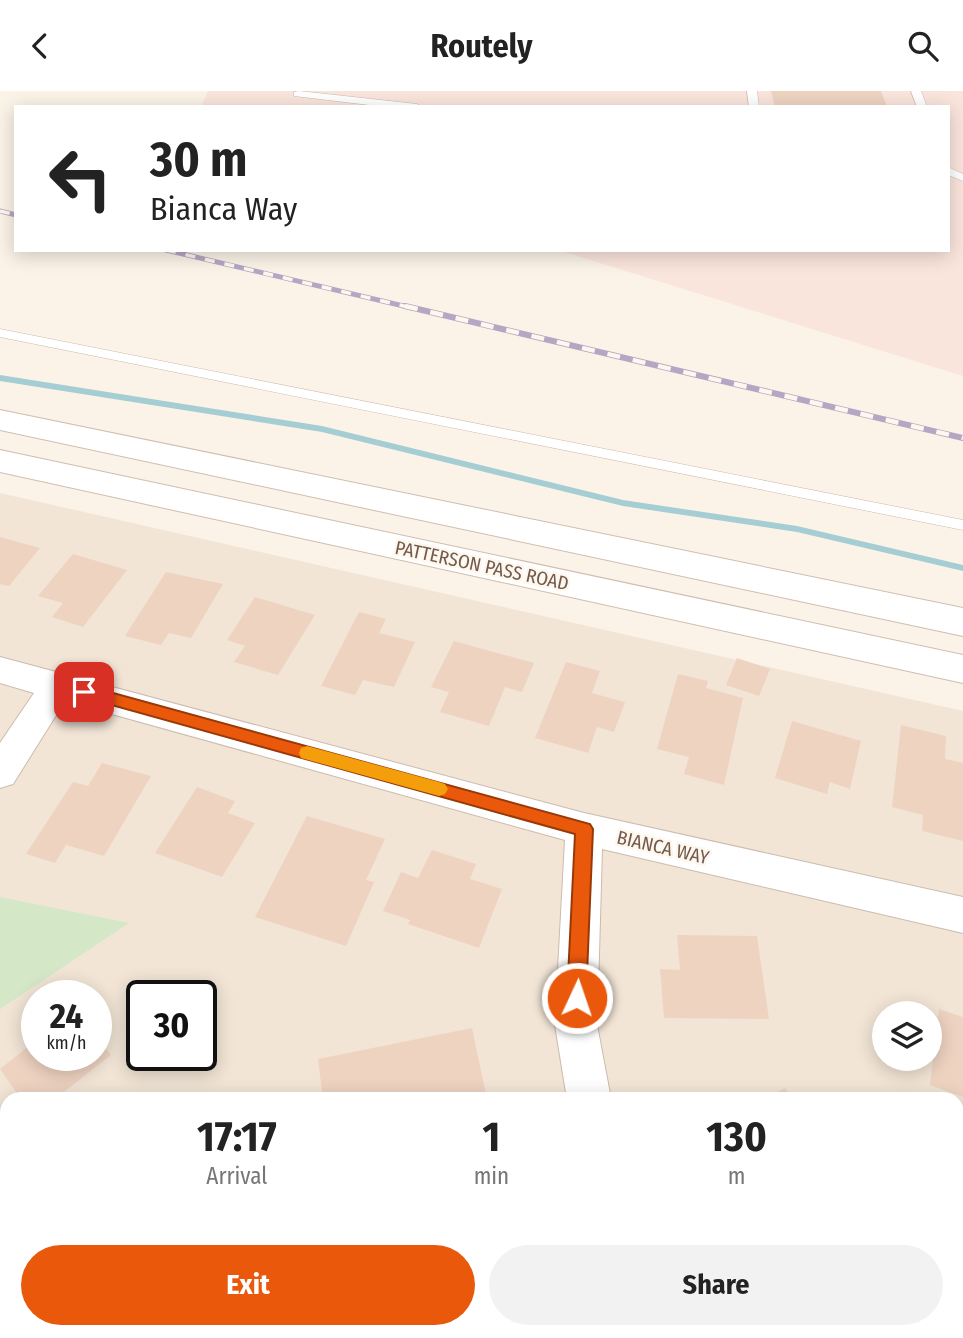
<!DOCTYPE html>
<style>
body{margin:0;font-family:"Fira Sans Condensed",sans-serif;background:#f2f2f2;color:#222;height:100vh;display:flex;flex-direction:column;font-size:26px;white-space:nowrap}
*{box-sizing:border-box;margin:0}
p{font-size:23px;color:#767676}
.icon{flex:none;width:38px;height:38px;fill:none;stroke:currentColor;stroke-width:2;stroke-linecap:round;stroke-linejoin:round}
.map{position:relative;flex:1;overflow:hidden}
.panel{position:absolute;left:0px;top:1001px;width:964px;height:247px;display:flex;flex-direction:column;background:#fff;border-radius:21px 21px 0 0;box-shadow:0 4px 18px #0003}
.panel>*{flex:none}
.top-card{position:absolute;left:14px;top:14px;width:936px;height:147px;border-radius:0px;box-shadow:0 4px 18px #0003;background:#fff;color:#222;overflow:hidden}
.buttons{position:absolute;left:872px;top:910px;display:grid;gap:14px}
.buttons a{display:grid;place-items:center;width:70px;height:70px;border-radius:50%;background:#fff;box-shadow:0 4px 18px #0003;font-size:35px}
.speed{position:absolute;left:21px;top:889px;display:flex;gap:14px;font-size:35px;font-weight:700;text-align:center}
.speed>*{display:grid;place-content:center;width:91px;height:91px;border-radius:50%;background:#fff;box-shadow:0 4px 18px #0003;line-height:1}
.speed small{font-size:18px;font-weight:400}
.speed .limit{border:4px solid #111;border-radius:10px;background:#fff;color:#111}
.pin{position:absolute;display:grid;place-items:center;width:60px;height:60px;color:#fff;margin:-30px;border-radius:14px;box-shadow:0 4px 10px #0006}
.me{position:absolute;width:77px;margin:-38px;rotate:3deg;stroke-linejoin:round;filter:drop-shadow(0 0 5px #0008)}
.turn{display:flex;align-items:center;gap:24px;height:147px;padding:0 21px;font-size:32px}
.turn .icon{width:91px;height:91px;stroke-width:2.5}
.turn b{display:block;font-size:49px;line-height:60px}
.eta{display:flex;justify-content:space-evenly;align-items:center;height:119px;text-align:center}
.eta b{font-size:42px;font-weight:700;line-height:49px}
.button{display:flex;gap:14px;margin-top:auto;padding:14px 21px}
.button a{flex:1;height:80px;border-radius:42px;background:#ea580c;color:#fff;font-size:28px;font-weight:700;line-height:80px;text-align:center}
.button a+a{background:#f2f2f2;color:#222}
header{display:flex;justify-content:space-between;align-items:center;height:91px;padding:0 21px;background:#fff;font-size:32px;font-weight:700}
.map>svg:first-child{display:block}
.residential{fill:#f2e5d6;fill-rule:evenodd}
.commercial{fill:#fae5dc}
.green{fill:#d4e7c6}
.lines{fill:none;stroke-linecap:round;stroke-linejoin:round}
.stream{fill:#a4cdd4;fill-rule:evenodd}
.building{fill:#eed3c1}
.lane-casing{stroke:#ccbbae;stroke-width:1}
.street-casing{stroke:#ccbbae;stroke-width:2}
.secondary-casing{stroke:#d0bdaf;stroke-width:2}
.lane{fill:#fff;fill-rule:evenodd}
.street{fill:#fff;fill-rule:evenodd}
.secondary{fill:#fff;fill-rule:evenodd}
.rail-far1-casing{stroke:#b6a6c4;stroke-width:5}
.rail-casing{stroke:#b6a6c4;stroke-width:6}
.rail-far1{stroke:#fef7ed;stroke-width:3.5;stroke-dasharray:10;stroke-linecap:butt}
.rail{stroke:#fef7ed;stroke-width:4.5;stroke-dasharray:13;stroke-linecap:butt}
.route{fill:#ea580c;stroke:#983908;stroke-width:2}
.slow{fill:#f59e0b}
.labels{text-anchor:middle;stroke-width:5;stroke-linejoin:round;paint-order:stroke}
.street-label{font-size:19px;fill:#725a4d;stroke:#fef7ed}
</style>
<header><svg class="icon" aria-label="back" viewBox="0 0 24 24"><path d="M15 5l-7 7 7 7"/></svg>Routely<svg class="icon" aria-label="search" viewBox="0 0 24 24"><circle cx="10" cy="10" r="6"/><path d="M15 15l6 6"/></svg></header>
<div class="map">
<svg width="963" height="1247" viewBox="0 0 963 1247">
<rect width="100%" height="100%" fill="#fbf3e7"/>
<!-- residential -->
<path class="residential" d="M0,402L963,620V1247H0ZM37,905H96V964H37ZM142,905H201V964H142ZM884,922H929V968H884ZM7,1008H957V1241H7Z"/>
<!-- commercial -->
<polygon class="commercial" points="208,0 963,0 963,285 558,159 948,159 948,16 201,16"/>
<!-- green -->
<polygon class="green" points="0,806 129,832 0,918"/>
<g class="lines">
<!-- stream -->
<polygon class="stream" points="0,284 322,335 623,409 797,435 963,474 963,480 797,441 623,415 322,341 0,290"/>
</g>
<!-- building -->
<g class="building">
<polygon points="771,0 881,0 887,16 775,16"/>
<polygon points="0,446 40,457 9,495 0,493"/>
<polygon points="73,463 127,479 83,536 52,526 63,512 38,505"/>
<polygon points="166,481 223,493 191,547 169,542 161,554 125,545"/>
<polygon points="255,506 315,524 278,584 234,571 245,555 227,549"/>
<polygon points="359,521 386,528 379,542 415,551 394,596 363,589 355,604 321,595"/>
<polygon points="454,550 534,572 522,601 505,596 489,635 440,621 449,601 431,596"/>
<polygon points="737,567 770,578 759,605 726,594"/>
<polygon points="566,571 600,580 592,602 625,611 614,641 597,636 588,662 535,647"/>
<polygon points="678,583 708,590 706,597 743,607 724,694 684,683 689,666 657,658"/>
<polygon points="792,630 861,650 850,698 830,691 827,703 775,687"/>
<polygon points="901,634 946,645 945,668 963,672 963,750 922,740 923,724 892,716"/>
<polygon points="102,672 151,685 104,765 66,754 55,772 26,763 73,691 88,695"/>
<polygon points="197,696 235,710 228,722 255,732 222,786 155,762"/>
<polygon points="307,725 385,748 366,789 374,791 346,855 255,826"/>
<polygon points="432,759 476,773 470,788 502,798 479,857 408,833 410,829 383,820 401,781 418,787"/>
<polygon points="677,844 757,845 769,928 664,927 660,878 680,879"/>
<polygon points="939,918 963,926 963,1006 930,994"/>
<polygon points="37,923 37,964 96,964 96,946 111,964 55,1008 21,1008 0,978 34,951 22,935"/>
<polygon points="472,937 487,1008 323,1008 318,968"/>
<polygon points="785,997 793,1008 765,1008"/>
<polygon points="957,1160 963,1166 963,1247 847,1247 842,1241 957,1241"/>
<polygon points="117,1241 246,1241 237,1247 119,1247"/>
<polygon points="501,1241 561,1241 553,1247 505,1247"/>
</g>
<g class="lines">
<!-- lane casing -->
<g class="lane-casing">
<g id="lane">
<polygon points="299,0 417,13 422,16 386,16 294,5 294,1"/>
<polygon points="747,0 757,0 759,16 749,16"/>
<polygon points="911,0 921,0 927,16 917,16"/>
<polygon points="948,76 963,83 963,90 948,84"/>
<polygon points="0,238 963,429 963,439 0,246"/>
</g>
</g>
<!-- street casing -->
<g class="street-casing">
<g id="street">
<polygon points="0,566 584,722 963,806 963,842 602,758 597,934 611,1008 567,1008 555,934 565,749 65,610 13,693 0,697 0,652 34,602 0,592"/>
<polygon points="699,1241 750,1241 753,1247 702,1247"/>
</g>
</g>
<!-- secondary casing -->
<g class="secondary-casing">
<g id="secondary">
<polygon points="0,319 963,517 963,545 0,339"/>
<polygon points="0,359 963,564 963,592 0,381"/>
</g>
</g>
<!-- lane -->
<use href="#lane" class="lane"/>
<!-- street -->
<use href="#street" class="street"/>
<!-- secondary -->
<use href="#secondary" class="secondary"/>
<!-- rail-far1 casing -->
<g class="rail-far1-casing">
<g id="rail-far1">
<polyline points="0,120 16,124"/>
<polyline points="166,159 412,217"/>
</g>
</g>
<!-- rail casing -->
<g class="rail-casing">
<polyline id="rail" points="405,215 963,347"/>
</g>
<!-- rail-far1 -->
<use href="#rail-far1" class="rail-far1"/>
<!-- rail -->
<use href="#rail" class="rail"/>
</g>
<!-- route -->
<polygon class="route" points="84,594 590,733 593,738 586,907 584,913 577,916 570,913 567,907 575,743 79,605 77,601"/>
<!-- slow -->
<polygon class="slow" points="307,655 439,691 445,693 448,698 445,703 439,705 301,667 299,662 301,657"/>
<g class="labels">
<!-- street labels -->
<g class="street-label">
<text transform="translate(482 474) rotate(12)" y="7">PATTERSON PASS ROAD</text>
<text transform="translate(663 756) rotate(13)" y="7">BIANCA WAY</text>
</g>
</g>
</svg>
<div class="buttons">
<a><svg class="icon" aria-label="layers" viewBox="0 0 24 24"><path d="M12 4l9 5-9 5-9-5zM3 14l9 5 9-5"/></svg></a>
</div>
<div class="speed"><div>24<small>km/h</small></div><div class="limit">30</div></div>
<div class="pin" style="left:84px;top:601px;background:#d93025"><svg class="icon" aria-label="arrive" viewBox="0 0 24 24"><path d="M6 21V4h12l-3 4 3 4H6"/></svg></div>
<svg class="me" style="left:577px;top:907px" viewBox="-20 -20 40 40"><circle r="17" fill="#ea580c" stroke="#fff" stroke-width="3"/><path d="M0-11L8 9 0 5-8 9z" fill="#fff"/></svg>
<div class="top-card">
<div class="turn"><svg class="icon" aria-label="left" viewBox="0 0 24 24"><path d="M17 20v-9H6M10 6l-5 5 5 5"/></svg><div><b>30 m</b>Bianca Way</div></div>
</div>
<section class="panel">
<div class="eta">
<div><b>17:17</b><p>Arrival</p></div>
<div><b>1</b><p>min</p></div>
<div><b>130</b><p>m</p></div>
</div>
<div class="button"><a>Exit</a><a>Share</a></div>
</section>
</div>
